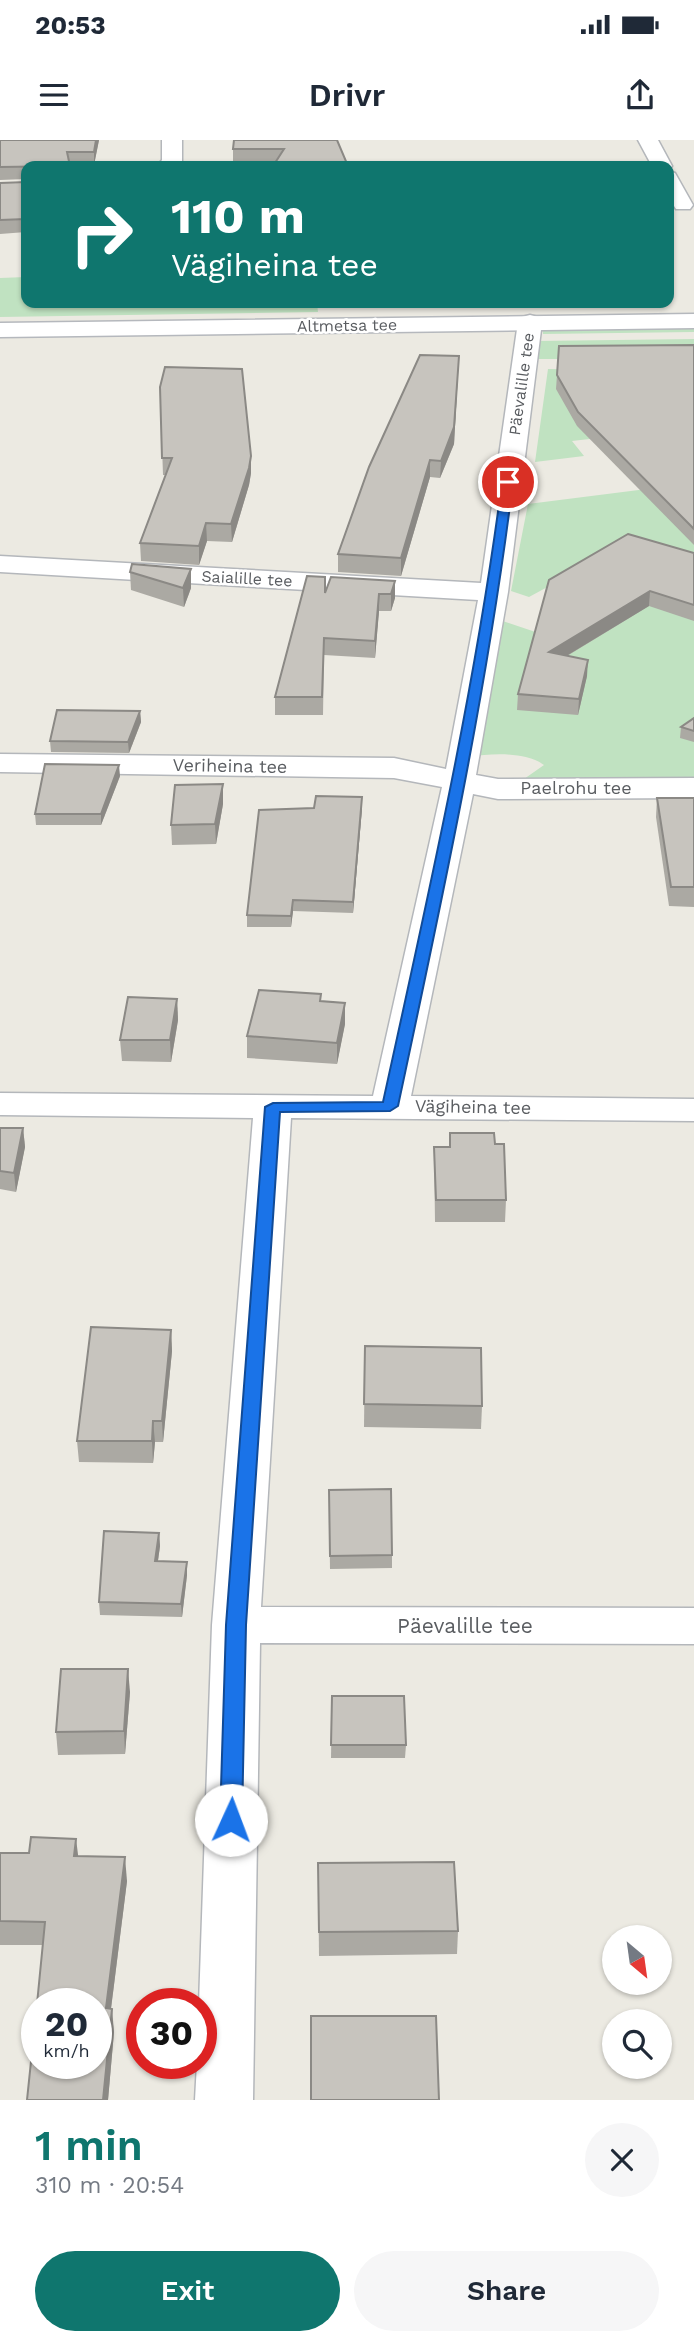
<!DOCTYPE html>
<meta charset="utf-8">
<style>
body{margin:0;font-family:"Work Sans",sans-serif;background:#f6f6f7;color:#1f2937;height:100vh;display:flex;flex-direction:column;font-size:26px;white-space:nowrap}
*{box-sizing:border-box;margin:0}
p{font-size:23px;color:#747a83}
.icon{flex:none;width:38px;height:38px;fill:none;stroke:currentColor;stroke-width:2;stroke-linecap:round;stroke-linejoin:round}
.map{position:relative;height:1960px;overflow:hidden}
.drawer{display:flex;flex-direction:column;background:#fff;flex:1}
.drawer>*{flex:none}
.top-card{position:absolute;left:21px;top:21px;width:653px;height:147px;border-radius:14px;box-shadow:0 2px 5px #0004;background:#0f766e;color:#fff;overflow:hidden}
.needle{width:46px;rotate:151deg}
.fabs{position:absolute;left:602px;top:1785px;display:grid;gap:14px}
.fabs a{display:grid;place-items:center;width:70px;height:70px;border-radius:50%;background:#fff;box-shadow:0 2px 5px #0004;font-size:35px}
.speed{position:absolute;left:21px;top:1848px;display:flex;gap:14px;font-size:35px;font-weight:700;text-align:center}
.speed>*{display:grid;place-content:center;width:91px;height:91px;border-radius:50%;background:#fff;box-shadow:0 2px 5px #0004;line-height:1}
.speed small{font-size:18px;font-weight:400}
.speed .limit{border:10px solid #d22;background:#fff;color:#111}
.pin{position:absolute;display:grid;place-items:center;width:60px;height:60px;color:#fff;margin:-30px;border:4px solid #fff;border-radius:50%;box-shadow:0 2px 7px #0007}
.me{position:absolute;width:77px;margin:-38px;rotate:2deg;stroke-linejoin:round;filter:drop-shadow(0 0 5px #0008)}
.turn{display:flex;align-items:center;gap:24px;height:147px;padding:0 35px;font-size:32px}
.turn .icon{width:91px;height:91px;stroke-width:2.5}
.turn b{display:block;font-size:49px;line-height:60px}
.round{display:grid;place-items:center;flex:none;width:74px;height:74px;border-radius:37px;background:#f6f6f7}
.head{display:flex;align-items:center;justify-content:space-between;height:119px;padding:0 35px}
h1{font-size:42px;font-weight:600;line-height:52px;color:#0f766e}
.primary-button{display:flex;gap:14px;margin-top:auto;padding:14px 35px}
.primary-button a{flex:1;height:80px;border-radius:42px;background:#0f766e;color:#fff;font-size:28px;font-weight:600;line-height:80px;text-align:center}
.primary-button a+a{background:#f6f6f7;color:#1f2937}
.status{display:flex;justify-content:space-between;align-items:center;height:49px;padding:0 35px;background:#fff;direction:ltr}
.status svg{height:19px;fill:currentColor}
header{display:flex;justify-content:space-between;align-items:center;height:91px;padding:0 35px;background:#fff;font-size:32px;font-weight:600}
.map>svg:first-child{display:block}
.green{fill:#c0e2c1}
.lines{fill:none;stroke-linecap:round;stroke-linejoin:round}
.street-casing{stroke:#b4b7bb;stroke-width:3}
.secondary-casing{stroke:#b5b8bd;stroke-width:3}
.street{fill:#fff;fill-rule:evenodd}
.secondary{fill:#fff;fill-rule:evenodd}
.wall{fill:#aba9a3}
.shaded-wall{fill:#8b8985}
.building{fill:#c7c4be;stroke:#8b8985;stroke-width:2}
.route{fill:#1a73e8;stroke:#114b97;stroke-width:2}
.labels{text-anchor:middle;stroke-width:5;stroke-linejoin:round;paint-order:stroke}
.far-street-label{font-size:16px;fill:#5a5d61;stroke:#fff}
.street-label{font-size:18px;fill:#5a5d61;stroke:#fff}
.near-street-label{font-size:21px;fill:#5a5d61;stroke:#fff}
</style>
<div class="status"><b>20:53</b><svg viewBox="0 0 49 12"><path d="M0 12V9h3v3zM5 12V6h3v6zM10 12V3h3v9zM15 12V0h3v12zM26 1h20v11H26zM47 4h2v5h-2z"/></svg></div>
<header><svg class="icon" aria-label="menu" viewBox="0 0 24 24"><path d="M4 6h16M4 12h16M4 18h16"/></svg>Drivr<svg class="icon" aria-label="share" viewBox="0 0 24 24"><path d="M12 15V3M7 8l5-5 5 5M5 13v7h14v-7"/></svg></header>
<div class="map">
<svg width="694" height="1960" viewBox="0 0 694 1960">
<rect width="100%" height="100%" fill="#eceae2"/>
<!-- green -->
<g class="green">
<polygon points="26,137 26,163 317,163 318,172 0,177 0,138"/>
<polygon points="694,188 694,192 543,194 543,191 551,189"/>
<polygon points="694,199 694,219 534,219 536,201"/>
<polygon points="548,229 612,230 633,294 572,301 584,316 535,322"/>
<path d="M694,343V641L524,639L544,625C526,612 492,613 470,617L497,479L580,507L553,444L529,457L511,451L528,364Z"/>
</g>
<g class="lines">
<!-- street casing -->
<g class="street-casing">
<g id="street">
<polygon points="162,0 182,0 182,22 179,26 157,26 162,20"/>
<polygon points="638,0 658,0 672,26 669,30 668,26 652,26"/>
<path d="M668,31L675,33L693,65L690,69H676C667,57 668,46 668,31Z"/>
<polygon points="530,175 538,177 542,182 508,452 476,635 498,639 694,638 694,658 498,659 473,654 411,956 694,959 694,981 291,978 261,1467 694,1468 694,1504 260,1503 253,1960 195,1960 197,1923 201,1923 201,1864 199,1864 212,1485 253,978 0,975 0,953 373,956 442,647 394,638 0,632 0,614 394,618 446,629 478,460 0,432 0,416 481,443 518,182 522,177"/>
</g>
</g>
<!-- secondary casing -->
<g class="secondary-casing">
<polygon id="secondary" points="694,174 694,188 0,197 0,183"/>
</g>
<!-- street -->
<use href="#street" class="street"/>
<!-- secondary -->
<use href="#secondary" class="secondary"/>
</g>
<!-- wall -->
<g class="wall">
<polygon points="0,0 99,0 94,25 26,26 26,39 0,40"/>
<polygon points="337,0 275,23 233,23 233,9"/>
<polygon points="26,42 26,92 0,94 0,43"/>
<polygon points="694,205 694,405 577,286 556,249 557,235"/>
<polygon points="459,216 454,304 440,338 430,337 401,436 338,432 338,414"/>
<polygon points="160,247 251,333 249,345 232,402 207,401 199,425 141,421 140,403 166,335 163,335"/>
<polygon points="694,413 694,481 649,466 567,516 587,536 578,575 517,570 518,554"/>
<polygon points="130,432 191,448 184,467 131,450"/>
<polygon points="395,441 395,458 391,471 379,471 375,518 324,515 323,575 275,575 275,557 325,453"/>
<polygon points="140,571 141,582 129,613 51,612 50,601"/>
<polygon points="694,578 694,602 680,598 681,587"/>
<polygon points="120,636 101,685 36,685 35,674"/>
<polygon points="223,644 223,664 216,704 172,705 171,685"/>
<polygon points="657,658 694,658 694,767 669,766 656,677"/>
<polygon points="362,668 353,773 293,771 291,787 247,787 247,775"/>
<polygon points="177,859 178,880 171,922 122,921 120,900"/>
<polygon points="321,861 345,863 345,884 337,924 247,918 247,896"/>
<polygon points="0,988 23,988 25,1007 16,1052 0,1049"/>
<polygon points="450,993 495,1004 506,1060 505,1082 435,1082 434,1007 449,1007"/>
<polygon points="171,1190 172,1211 163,1302 155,1302 153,1323 79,1322 77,1301"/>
<polygon points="365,1206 482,1266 481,1289 364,1287"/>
<polygon points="329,1350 392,1415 392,1428 330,1429"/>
<polygon points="159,1393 160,1406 158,1421 187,1435 182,1477 100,1475 99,1462"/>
<polygon points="130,1552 125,1614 58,1615 56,1592"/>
<polygon points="332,1556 406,1605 405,1618 331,1618"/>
<polygon points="0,1713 78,1716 127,1741 111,1869 114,1892 108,1960 27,1960 43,1805 0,1805"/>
<polygon points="318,1723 458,1791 457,1814 319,1816"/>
</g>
<!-- shaded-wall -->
<g class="shaded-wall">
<polygon points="96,0 99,0 94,25 94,12"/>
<polygon points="459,216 454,304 440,338 441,321"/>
<polygon points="251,316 251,333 249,345 232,402 231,384"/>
<polygon points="430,320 430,337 401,436 401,418"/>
<polygon points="206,383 207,401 199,425 199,406"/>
<polygon points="191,429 191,448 184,467 183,448"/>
<polygon points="395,441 395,458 391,471 391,454"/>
<polygon points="650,451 649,466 548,527 549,512"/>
<polygon points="379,454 379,471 375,518 375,501"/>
<polygon points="588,520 587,536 578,575 579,559"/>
<polygon points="140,571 141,582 129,613 128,602"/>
<polygon points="119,625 120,636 101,685 101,674"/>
<polygon points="223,644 223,664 216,704 215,684"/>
<polygon points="362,657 362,668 353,773 353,762"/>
<polygon points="293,760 293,771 291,787 291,776"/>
<polygon points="177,859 178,880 171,922 170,900"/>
<polygon points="345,863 345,884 337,924 337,903"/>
<polygon points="23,988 25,1007 16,1052 14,1033"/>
<polygon points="171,1190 172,1211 163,1302 162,1281"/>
<polygon points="153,1281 155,1302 153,1323 152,1301"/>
<polygon points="159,1393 160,1406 156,1434 155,1421"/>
<polygon points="187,1422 187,1435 182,1477 181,1464"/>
<polygon points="128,1529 130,1552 125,1614 124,1591"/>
<polygon points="76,1699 79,1722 74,1716"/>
<polygon points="125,1717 127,1741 108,1892 106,1868"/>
<polygon points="112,1869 114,1892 108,1960 103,1960"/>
</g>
<!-- building -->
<g class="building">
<polygon points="0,0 96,0 94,12 67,12 70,26 0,27"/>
<polygon points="234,0 337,0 348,26 273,26 284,9 233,9"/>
<polygon points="26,42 26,79 0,80 0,43"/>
<polygon points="694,205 694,389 578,272 557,235 559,206"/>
<polygon points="420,215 459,216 454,287 441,321 430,320 401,418 338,414 369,327"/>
<polygon points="165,227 242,229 251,316 249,328 231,384 206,383 199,406 140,403 172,318 162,318 160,247"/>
<polygon points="628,394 694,413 694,465 650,451 549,512 588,520 579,559 518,554 549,440"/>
<polygon points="132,424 191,429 183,448 130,432"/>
<polygon points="307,436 325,437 325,453 331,437 395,441 391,454 379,454 375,501 324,498 322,557 275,557"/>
<polygon points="57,570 140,571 128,602 50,601"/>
<polygon points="694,578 694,591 681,587"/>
<polygon points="45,624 119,625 101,674 35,674"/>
<polygon points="223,644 215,684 171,685 175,645"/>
<polygon points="316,656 362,657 353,762 293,760 291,776 247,775 259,670 314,668"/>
<polygon points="657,658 694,658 694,747 671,747"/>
<polygon points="259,850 321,854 320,861 345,863 337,903 247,896"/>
<polygon points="128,857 177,859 170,900 120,900"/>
<polygon points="0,988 23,988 14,1033 0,1031"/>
<polygon points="450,993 494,993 495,1004 504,1004 506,1060 436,1060 434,1007 450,1007"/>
<polygon points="91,1187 171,1190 162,1281 153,1281 152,1301 77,1301"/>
<polygon points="365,1206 481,1208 482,1266 364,1264"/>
<polygon points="391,1349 392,1415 330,1416 329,1350"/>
<polygon points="104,1391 159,1393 155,1421 187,1422 181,1464 99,1462"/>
<polygon points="61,1529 128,1529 124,1591 56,1592"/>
<polygon points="332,1556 404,1556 406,1605 331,1605"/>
<polygon points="31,1697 76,1699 74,1716 125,1717 106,1868 112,1869 103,1960 27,1960 37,1864 37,1923 96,1923 96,1864 37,1864 45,1782 0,1781 0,1713 29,1713"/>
<polygon points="454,1722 458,1791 319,1792 318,1723"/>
<polygon points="311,1876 436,1876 439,1960 311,1960"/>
</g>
<!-- route -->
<path class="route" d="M508,339L513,342C487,553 442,759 398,966L390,971L280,972L246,1485L242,1680L239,1687L231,1689L223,1687L220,1680L226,1485L265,967L273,963L383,962C428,756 475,551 502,342Z"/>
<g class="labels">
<!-- far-street labels -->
<g class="far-street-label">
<text transform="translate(347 185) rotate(-1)" y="6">Altmetsa tee</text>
<text transform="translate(521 244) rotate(-82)" y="6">Päevalille tee</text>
<text transform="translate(247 438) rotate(3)" y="6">Saialille tee</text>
</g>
<!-- street labels -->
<g class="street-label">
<text transform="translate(230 626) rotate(1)" y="6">Veriheina tee</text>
<text x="576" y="654">Paelrohu tee</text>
<text transform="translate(473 967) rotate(1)" y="6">Vägiheina tee</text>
</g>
<!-- near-street labels -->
<g class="near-street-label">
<text x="465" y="1493">Päevalille tee</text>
</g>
</g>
</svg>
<div class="fabs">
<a><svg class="needle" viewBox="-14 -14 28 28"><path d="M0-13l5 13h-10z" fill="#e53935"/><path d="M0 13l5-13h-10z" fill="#747a83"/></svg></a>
<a><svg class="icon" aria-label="search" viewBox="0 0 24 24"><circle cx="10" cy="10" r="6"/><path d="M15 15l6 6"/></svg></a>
</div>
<div class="speed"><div>20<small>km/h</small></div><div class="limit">30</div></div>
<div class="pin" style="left:508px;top:342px;background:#d93025"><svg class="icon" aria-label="arrive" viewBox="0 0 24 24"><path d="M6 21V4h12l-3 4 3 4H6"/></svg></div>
<svg class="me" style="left:231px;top:1680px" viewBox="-20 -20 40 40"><circle r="19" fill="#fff"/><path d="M0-13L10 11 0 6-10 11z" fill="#1a73e8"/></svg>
<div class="top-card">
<div class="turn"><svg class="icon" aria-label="right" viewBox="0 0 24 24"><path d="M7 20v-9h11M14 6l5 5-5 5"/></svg><div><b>110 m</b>Vägiheina tee</div></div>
</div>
</div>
<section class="drawer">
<div class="head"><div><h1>1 min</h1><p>310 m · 20:54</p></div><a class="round"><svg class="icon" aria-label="close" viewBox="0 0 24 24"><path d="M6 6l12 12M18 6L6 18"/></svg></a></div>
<div class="primary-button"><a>Exit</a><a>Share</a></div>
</section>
